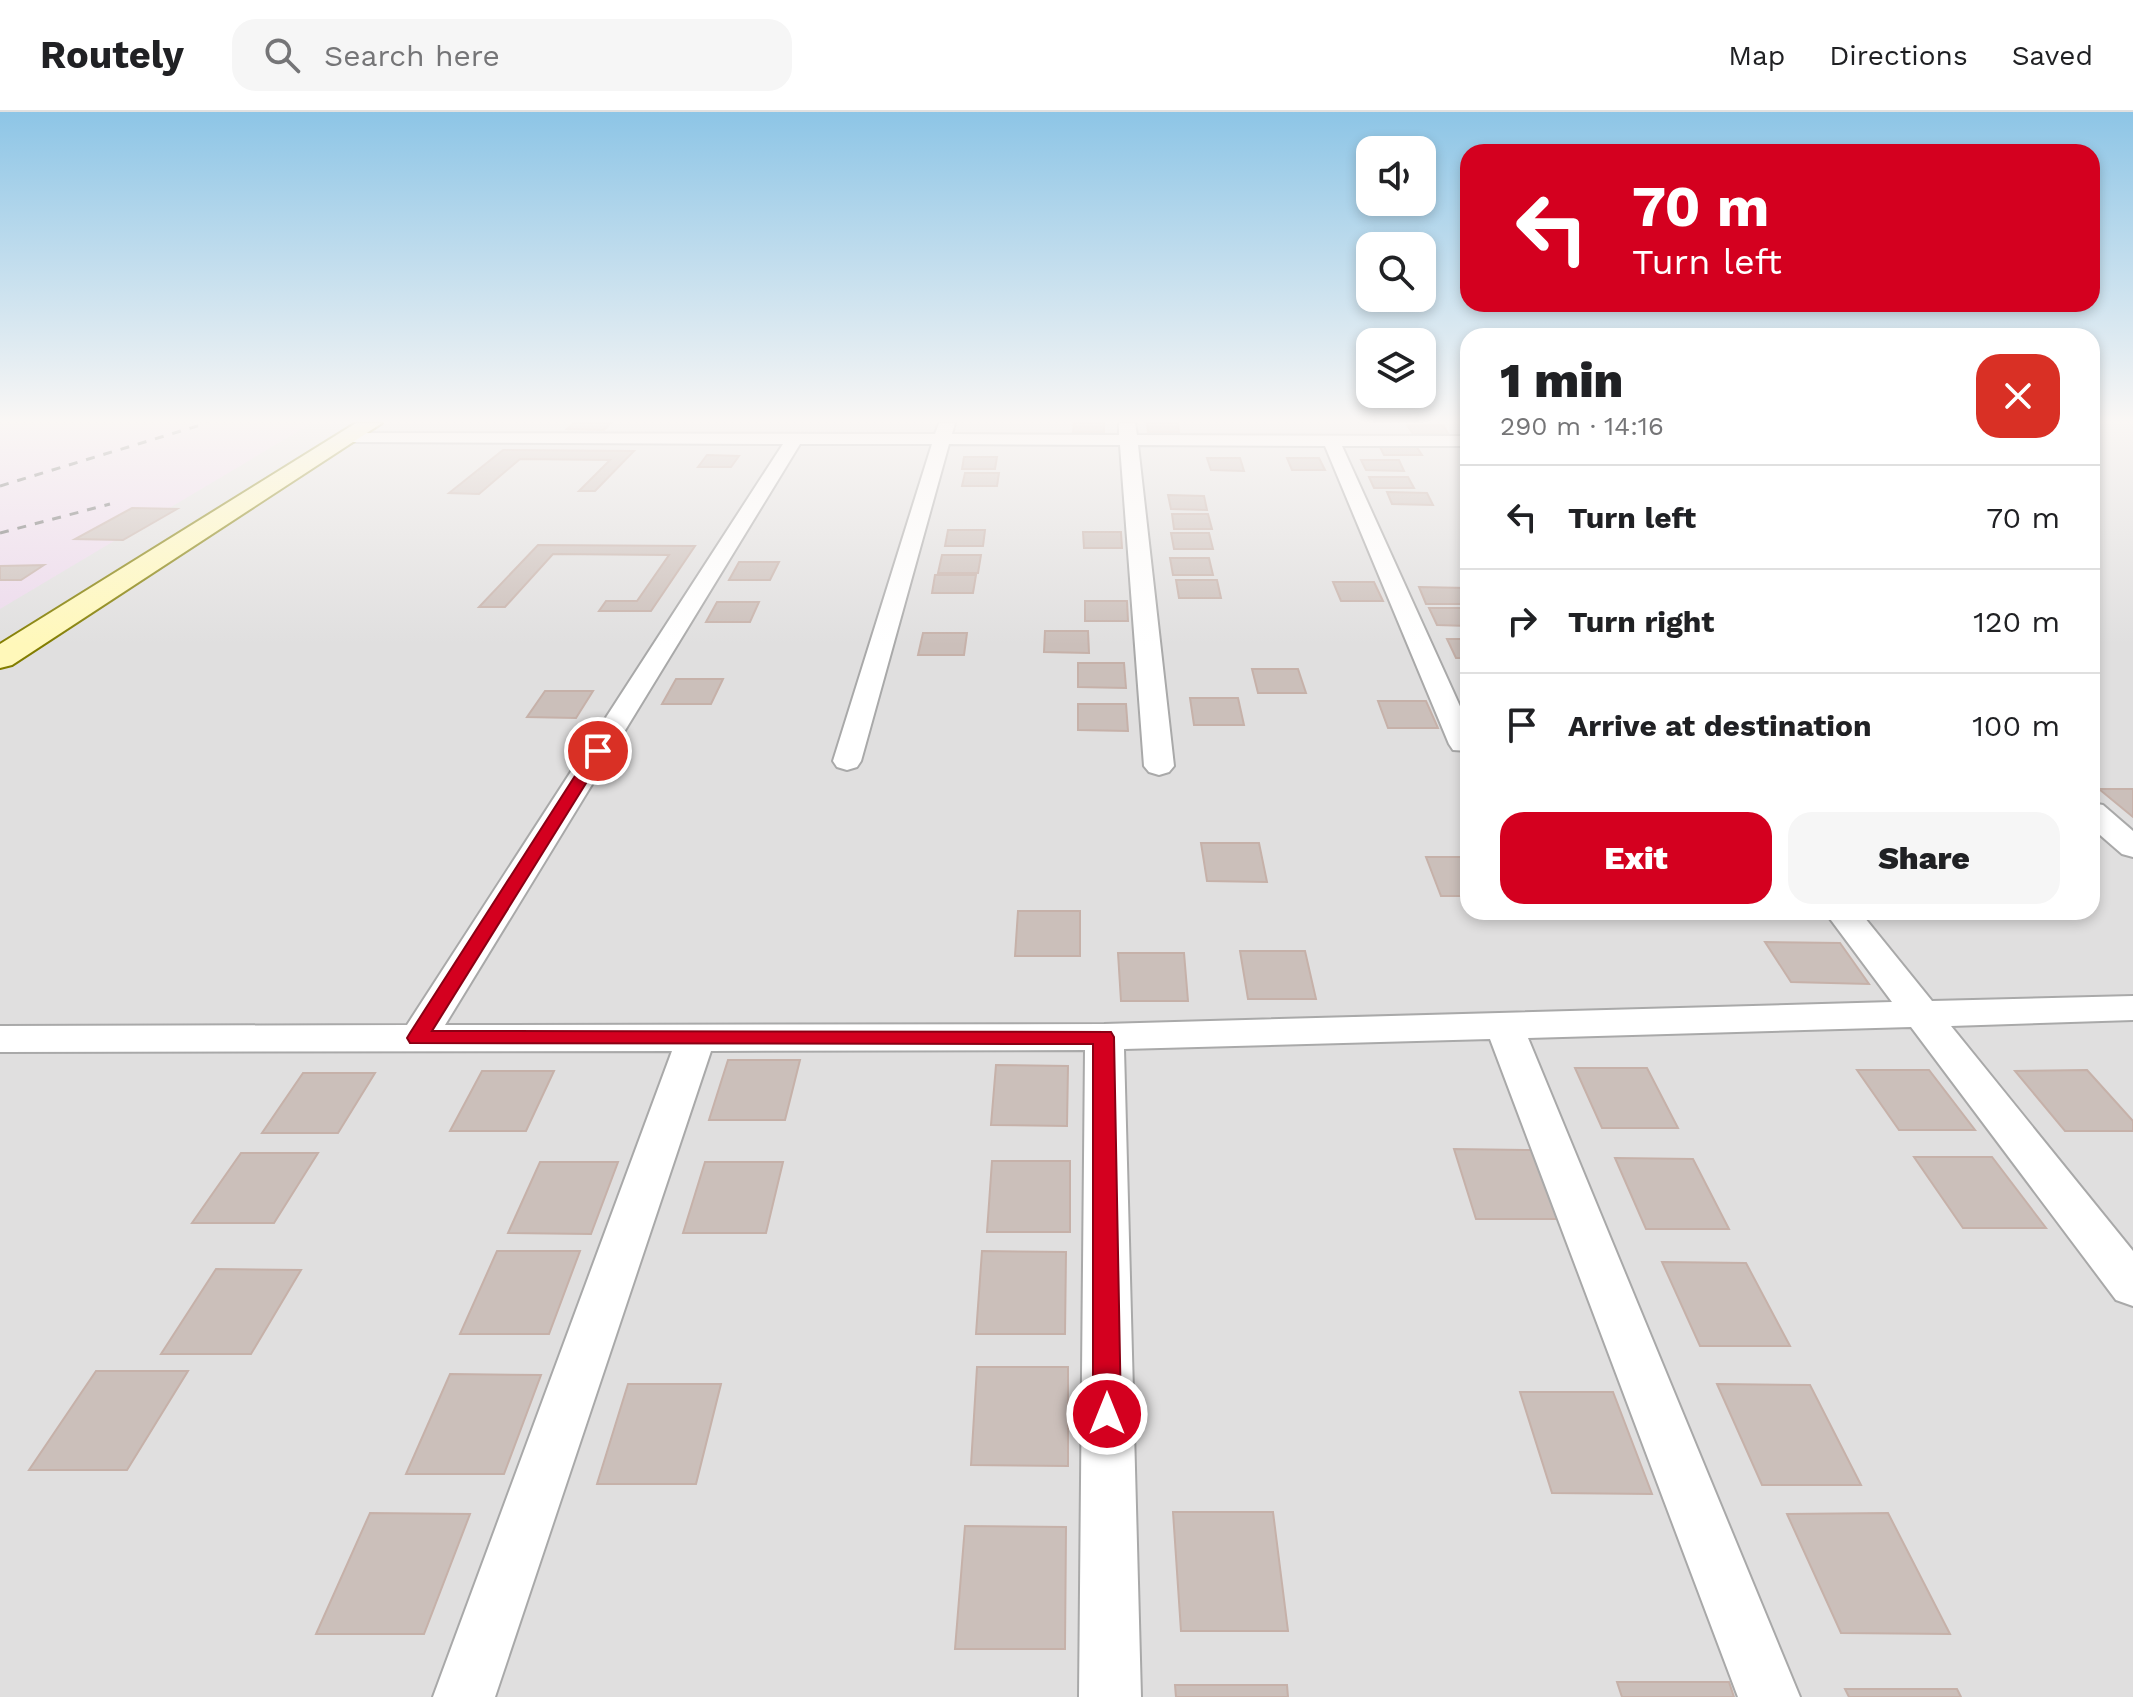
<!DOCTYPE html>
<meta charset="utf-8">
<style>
body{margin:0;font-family:"Work Sans",sans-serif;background:#f6f6f6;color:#202124;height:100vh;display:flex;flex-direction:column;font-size:30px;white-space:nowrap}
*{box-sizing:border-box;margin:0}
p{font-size:26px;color:#757577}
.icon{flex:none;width:44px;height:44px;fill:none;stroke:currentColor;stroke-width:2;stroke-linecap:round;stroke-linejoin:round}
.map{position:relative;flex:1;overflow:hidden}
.sheet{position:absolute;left:1460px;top:216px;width:640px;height:592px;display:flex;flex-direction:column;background:#fff;border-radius:24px;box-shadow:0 4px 12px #0003}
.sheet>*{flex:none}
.guide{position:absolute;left:1460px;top:32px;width:640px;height:168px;border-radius:24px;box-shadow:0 4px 12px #0003;background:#d4001f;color:#fff;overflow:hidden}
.buttons{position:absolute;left:1356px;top:24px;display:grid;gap:16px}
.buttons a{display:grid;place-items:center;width:80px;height:80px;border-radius:16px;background:#fff;box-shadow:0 4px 12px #0003;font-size:40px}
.pin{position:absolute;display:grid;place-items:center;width:68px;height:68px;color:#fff;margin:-34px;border:4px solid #fff;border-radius:50%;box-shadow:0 2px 8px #0007}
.me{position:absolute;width:88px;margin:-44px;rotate:0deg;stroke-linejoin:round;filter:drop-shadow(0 0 6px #0008)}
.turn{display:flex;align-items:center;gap:28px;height:168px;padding:0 40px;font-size:36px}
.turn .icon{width:104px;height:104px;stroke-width:2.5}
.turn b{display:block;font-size:56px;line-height:68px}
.round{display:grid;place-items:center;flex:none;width:84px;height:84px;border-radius:24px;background:#f6f6f6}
.summary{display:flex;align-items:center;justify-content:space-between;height:136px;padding:0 40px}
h1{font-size:48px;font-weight:800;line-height:60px}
.button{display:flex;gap:16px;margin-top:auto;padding:16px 40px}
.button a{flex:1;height:92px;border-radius:24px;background:#d4001f;color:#fff;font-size:32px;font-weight:800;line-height:92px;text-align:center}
.button a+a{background:#f6f6f6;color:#202124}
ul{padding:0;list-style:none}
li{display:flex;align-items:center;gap:24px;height:104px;padding:0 40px;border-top:2px solid #e0e0e0}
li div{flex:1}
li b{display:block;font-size:30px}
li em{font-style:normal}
header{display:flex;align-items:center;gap:48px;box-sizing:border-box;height:112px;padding:0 40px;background:#fff;border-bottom:2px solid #e0e0e0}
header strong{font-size:38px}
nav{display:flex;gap:44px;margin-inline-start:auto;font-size:28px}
.search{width:560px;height:72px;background:#f6f6f6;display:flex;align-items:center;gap:20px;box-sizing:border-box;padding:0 28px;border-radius:24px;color:#757577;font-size:30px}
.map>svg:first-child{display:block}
.residential{fill:#e0dfdf}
.industrial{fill:#ecd9ec}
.building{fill:#cbbfba;stroke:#c6b1a9;stroke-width:2}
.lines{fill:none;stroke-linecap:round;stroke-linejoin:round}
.street-casing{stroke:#a9a9a9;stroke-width:4}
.secondary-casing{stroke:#827d00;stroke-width:4}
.street{fill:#fff;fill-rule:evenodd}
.secondary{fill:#fff8ba;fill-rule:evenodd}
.rail{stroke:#707070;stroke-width:3;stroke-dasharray:9 9;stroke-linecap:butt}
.route{fill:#d4001f;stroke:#8a0014;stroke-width:2}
</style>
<header>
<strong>Routely</strong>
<div class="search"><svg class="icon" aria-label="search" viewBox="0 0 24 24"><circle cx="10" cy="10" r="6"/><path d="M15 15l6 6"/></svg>Search here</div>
<nav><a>Map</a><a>Directions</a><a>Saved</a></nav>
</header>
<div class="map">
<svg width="2133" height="1585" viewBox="0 0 2133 1585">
<rect width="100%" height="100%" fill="#f3eee8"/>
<!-- residential -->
<polygon class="residential" points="0,311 1468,311 1468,800 2092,800 2092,311 2133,311 2133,1585 0,1585"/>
<!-- industrial -->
<polygon class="industrial" points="0,311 312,311 0,497"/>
<!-- building -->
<g class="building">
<polygon points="574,311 611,311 604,318 567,317"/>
<polygon points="1074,311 1104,311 1104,320 1073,320"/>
<polygon points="1147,311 1178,311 1179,320 1148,320"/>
<polygon points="1407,313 1443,313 1449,323 1413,322"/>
<polygon points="1379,333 1416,334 1422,343 1384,343"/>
<polygon points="503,338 634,339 595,379 579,379 610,348 520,347 479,382 449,381"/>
<polygon points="707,343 739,344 731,355 698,355"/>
<polygon points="964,345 997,345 995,357 962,357"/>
<polygon points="1207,346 1240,346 1244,359 1211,358"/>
<polygon points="1287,346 1319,346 1325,358 1292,358"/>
<polygon points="1361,348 1399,348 1404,359 1366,358"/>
<polygon points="965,361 999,361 997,374 962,374"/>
<polygon points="1369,365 1408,365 1414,376 1374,376"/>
<polygon points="1387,380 1427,381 1433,393 1392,392"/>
<polygon points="1168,383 1204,384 1207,398 1171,397"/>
<polygon points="132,396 177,397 123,428 75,427"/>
<polygon points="1172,402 1208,402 1212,417 1174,417"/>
<polygon points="948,418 985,418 983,434 945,434"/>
<polygon points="1083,420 1121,420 1122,436 1084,436"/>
<polygon points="1171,421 1209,421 1213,437 1174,437"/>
<polygon points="538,433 695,434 651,499 599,499 606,489 637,489 669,443 553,442 505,495 479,495"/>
<polygon points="942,443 981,443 978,461 938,461"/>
<polygon points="1170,446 1209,446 1213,463 1173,463"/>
<polygon points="739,450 779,450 770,468 729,468"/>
<polygon points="44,453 21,468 0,468 0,454"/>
<polygon points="935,463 976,463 973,481 932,481"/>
<polygon points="1176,468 1217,468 1221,486 1179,486"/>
<polygon points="1333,470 1374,470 1383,489 1341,489"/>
<polygon points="1419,475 1466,476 1468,492 1426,492"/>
<polygon points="1085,489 1127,489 1128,509 1085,509"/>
<polygon points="717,490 759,490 750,510 706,510"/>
<polygon points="1429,496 1468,496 1468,514 1437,513"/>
<polygon points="1045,519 1088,519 1089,541 1044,540"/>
<polygon points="923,521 967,521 964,543 918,543"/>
<polygon points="1447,527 1468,527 1468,546 1456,546"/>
<polygon points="1078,551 1124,551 1126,576 1078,575"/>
<polygon points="1252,557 1298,557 1306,581 1258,581"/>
<polygon points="676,567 723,567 711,592 662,592"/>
<polygon points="545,579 593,579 576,606 527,605"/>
<polygon points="1190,586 1238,586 1244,613 1194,613"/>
<polygon points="1378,589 1426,589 1438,616 1388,616"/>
<polygon points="1078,592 1126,592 1128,619 1078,618"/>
<polygon points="2099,677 2133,677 2133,705"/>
<polygon points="1201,731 1259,731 1267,770 1207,769"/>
<polygon points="1426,745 1468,745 1468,784 1441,784"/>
<polygon points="1018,799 1080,799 1080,844 1015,844"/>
<polygon points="1765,830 1840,831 1869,872 1791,870"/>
<polygon points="1240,839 1305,839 1316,887 1248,887"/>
<polygon points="1118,841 1184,841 1188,889 1121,889"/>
<polygon points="728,948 800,948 785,1008 709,1008"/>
<polygon points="996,953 1068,954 1067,1014 991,1013"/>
<polygon points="1575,956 1647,956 1678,1016 1602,1016"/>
<polygon points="1857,958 1929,958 1975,1018 1899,1018"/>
<polygon points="2087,958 2133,1009 2133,1019 2065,1019 2015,959"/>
<polygon points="482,959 554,959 526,1019 450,1019"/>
<polygon points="303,961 375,961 338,1021 262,1021"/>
<polygon points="1454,1037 1532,1038 1558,1107 1476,1107"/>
<polygon points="241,1041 318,1041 274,1111 192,1111"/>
<polygon points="1914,1045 1992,1045 2046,1116 1963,1116"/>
<polygon points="1615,1046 1693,1047 1729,1117 1646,1117"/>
<polygon points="992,1049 1070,1049 1070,1120 987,1120"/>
<polygon points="540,1050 618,1050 591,1122 508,1121"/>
<polygon points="705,1050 783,1050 766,1121 683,1121"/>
<polygon points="497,1139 580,1139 549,1222 460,1222"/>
<polygon points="982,1139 1066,1140 1065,1222 976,1222"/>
<polygon points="1662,1150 1746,1151 1790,1234 1700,1234"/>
<polygon points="216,1157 301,1158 251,1242 161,1242"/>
<polygon points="977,1255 1068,1255 1068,1354 971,1353"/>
<polygon points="96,1259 188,1259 127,1358 29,1358"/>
<polygon points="450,1262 541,1263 504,1362 406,1362"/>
<polygon points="628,1272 721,1272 696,1372 597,1372"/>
<polygon points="1717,1272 1810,1273 1861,1373 1762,1373"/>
<polygon points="1520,1280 1613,1280 1652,1382 1552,1381"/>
<polygon points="1173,1400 1273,1400 1288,1519 1181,1519"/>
<polygon points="370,1401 470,1402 424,1522 316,1522"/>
<polygon points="1888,1401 1950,1522 1841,1521 1787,1402"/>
<polygon points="965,1414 1066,1415 1065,1537 955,1537"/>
<polygon points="1617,1570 1729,1570 1734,1585 1622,1585"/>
<polygon points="1175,1573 1287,1573 1288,1585 1176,1585"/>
<polygon points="1845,1577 1957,1577 1961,1585 1849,1585"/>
</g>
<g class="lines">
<!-- street casing -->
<g class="street-casing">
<g id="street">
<polygon points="939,311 955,311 952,322 1119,323 1119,311 1135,311 1137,323 1468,324 1468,334 1342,334 1468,612 1468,639 1453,638 1449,632 1325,334 1138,333 1174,654 1169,660 1159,663 1149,660 1144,654 1120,333 949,332 861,649 857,655 847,658 837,655 833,649 932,332 800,332 445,913 1104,912 1892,890 1825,800 1860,800 1932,889 2133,884 2133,908 1951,914 2133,1139 2133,1194 2116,1188 1911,915 1528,926 1800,1585 1738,1585 1490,927 1124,937 1141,1585 1079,1585 1085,938 711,939 495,1585 433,1585 672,939 0,940 0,914 407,913 783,332 349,330 343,329 340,325 343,321 935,322"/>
<polygon points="2092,691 2103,693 2133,719 2133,745 2122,742 2092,716"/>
</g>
</g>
<!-- secondary casing -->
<g class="secondary-casing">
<polygon id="secondary" points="356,311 382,311 12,553 0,556 0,532"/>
</g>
<!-- street -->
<use href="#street" class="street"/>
<!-- secondary -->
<use href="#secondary" class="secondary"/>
<!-- rail -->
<g class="rail">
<polyline points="0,374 207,311"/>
<polyline points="0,421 110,392"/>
</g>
</g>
<!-- sky -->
<linearGradient id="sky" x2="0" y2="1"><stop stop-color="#8dc5e6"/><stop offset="0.58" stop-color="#faf7f5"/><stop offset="1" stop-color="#faf7f5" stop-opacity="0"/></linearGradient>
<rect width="2133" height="533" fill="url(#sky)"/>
<!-- route -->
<polygon class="route" points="598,635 606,639 432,919 1111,920 1114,925 1121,1302 1117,1311 1107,1315 1097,1311 1093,1302 1093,932 410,931 407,926 410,921 591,639"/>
</svg>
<div class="buttons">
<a><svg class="icon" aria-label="sound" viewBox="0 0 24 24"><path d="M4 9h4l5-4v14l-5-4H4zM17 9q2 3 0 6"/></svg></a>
<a><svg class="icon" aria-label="search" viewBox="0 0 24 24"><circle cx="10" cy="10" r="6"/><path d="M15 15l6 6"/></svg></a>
<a><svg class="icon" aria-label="layers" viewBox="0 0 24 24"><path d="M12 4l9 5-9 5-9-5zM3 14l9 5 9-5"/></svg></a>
</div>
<div class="pin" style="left:598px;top:639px;background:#d93025"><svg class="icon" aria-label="arrive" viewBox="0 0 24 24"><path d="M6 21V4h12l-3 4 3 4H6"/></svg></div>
<svg class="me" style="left:1107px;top:1302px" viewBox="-20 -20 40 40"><circle r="17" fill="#d4001f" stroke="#fff" stroke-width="3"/><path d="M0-11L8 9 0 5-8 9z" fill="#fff"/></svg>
<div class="guide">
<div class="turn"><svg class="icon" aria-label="left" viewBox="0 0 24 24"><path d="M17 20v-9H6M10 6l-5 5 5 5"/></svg><div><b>70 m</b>Turn left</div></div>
</div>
<section class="sheet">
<div class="summary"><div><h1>1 min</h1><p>290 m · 14:16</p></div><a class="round" style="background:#d93025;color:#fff"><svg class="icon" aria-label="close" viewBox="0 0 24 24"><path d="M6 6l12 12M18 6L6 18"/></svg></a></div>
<ul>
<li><svg class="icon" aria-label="left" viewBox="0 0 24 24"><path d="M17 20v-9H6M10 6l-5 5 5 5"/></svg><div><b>Turn left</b></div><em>70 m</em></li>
<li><svg class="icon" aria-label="right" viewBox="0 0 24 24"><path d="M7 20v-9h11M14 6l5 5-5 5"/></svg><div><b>Turn right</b></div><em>120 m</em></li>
<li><svg class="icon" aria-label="arrive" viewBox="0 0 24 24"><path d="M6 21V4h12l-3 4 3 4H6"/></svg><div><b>Arrive at destination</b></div><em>100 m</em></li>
</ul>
<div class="button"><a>Exit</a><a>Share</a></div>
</section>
</div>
